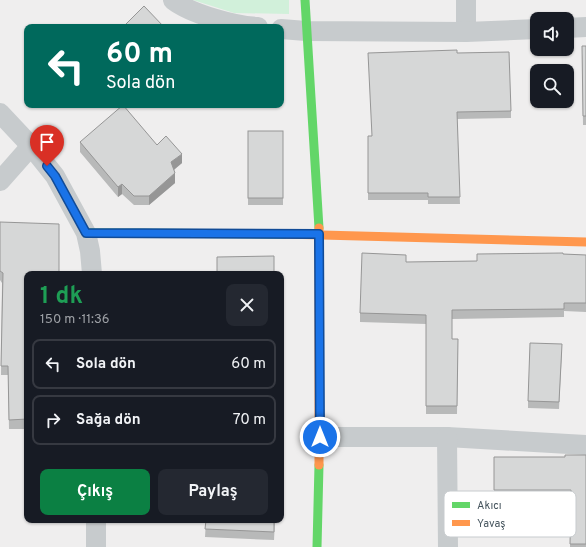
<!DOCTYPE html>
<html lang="tr">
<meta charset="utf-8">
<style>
body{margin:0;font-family:Overpass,sans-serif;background:#242831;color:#f1f3f6;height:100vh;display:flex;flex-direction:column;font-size:15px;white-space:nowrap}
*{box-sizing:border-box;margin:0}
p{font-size:13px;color:#9ea1a6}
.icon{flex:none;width:22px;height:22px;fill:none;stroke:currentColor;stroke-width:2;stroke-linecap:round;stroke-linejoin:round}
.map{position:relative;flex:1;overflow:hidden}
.side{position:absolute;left:24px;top:271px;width:260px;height:252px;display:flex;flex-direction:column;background:#171b24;border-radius:8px;box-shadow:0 1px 3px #0004}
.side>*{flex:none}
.top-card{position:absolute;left:24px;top:24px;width:260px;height:84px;border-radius:8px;box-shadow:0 1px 3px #0004;background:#00695c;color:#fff;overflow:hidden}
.fabs{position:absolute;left:530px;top:12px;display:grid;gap:8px}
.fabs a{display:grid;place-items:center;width:44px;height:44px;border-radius:8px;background:#171b24;box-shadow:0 1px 3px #0004;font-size:20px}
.pin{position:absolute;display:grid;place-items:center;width:34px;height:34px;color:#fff;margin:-41px -17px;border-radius:50% 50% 50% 0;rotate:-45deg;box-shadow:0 0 4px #0007}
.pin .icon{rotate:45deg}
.me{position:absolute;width:44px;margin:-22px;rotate:0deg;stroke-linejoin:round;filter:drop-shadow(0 0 3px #0008)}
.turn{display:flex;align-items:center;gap:14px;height:84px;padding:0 16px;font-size:18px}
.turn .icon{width:52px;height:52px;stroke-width:2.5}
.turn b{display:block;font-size:28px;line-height:34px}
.round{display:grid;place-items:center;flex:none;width:42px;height:42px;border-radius:8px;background:#242831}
.overview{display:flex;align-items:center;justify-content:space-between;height:68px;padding:0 16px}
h1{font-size:24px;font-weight:700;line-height:30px;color:#1e9e55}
.primary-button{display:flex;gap:8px;margin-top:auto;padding:8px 16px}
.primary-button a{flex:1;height:46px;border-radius:8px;background:#0b8043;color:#fff;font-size:16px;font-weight:700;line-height:46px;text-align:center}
.primary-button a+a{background:#242831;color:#f1f3f6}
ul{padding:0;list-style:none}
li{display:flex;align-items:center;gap:12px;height:50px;margin:0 8px 6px;padding:0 8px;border:2px solid #363941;border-radius:8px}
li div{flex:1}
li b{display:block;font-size:15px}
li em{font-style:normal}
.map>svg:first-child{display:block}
.green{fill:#d1f0da}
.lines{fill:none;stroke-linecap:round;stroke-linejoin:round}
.street{stroke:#c7cbcd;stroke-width:20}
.fast{stroke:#63d668;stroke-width:9}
.slow{stroke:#ff974d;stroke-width:9}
.wall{fill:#b8b9b9}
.shaded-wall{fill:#969696}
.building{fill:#d6d7d7;stroke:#969696}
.route-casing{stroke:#114b97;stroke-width:10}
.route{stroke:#1a73e8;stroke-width:7}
.key{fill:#fff;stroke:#c7cbce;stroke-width:1}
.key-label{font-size:11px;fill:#44535c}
</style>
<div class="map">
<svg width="586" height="547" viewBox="0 0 586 547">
<rect width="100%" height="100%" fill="#efeeee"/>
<!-- green -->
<polygon class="green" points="193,0 289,0 289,14 234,13"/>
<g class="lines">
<!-- street -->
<g class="street">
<path d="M173,0C191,14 235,26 258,27"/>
<polyline points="466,0 466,32"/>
<polyline points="567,28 586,27"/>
<polyline points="281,29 306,31 466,32 537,29"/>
<polyline points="0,113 31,146 55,176 86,233 90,251 92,274"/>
<polyline points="0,181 31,146"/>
<polyline points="320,437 447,437 586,445"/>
<polyline points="447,437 448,547"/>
<polyline points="96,520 96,547"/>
</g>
<!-- fast -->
<g class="fast">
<polyline points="305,0 319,228"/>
<polyline points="86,233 284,234"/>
<polyline points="317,547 319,465"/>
</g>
<!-- slow -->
<g class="slow">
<polyline points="319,228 319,465"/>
<polyline points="284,234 586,242"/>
</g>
</g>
<!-- wall -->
<g class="wall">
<polygon points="586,46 586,125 583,125 582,56"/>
<polygon points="457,53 511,111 511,118 457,119 460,204 428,204 428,200 368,200 368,136 372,136"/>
<rect x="248" y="131" width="35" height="74"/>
<polygon points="80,142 157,145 182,163 174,170 175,183 149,205 134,205 122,194 118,197 80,152"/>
<polygon points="0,222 27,274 27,429 9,429 8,375 1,375 2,283 0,280"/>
<polygon points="563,254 586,255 586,312 564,311 564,317 452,319 452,339 458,339 457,414 426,414 426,324 360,322 360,313 406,262 477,261"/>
<polygon points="562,351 559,409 528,408 528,401"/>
<polygon points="586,455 586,547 570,547 571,497 494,497 494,457 565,457"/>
<polygon points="206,520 275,520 274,540 205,537"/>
</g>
<!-- shaded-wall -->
<g class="shaded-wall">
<polygon points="182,154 182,163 171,172 171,162"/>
<polygon points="175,173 175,183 149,205 149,196"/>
<polygon points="122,184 122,194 118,197 118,187"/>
</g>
<!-- building -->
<g class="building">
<polygon points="144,6 164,27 123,27"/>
<polygon points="582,46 586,46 586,116 583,116"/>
<polygon points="457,50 457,53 509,52 511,111 457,112 460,197 428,197 428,193 368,193 368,136 372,136 368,53"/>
<polygon points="123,105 157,145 166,136 182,154 171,162 175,173 149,196 134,196 122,184 118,187 80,142"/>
<rect x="248" y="131" width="35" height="67"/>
<polygon points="0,222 59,224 59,274 27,274 27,419 9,420 8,366 1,366 3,273 0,271"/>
<polygon points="362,253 406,255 406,262 477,261 477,254 563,253 563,254 586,255 586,303 564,303 564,309 452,310 452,339 458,339 457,406 426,406 426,315 360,313"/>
<polygon points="274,256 274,274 217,274 217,257"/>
<polygon points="530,343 562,344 559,402 528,401"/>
<polygon points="565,455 586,455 586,544 570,544 571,490 494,490 494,457 565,457"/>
<polygon points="206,520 274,520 274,532 205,529"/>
</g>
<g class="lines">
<!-- route casing -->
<g class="route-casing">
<polyline id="route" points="47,166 55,176 86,233 319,234 320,437"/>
</g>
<!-- route -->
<use href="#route" class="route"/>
</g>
<!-- legend -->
<rect x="444" y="491" width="132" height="46" rx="6" class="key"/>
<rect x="452" y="502" width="18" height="6" fill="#63d668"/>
<rect x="452" y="520" width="18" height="6" fill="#ff974d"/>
<g class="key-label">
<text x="477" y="509">Akıcı</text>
<text x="477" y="527">Yavaş</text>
</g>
</svg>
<div class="fabs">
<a><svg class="icon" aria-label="sound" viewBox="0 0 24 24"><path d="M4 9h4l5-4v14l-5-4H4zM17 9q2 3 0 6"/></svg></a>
<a><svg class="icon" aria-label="search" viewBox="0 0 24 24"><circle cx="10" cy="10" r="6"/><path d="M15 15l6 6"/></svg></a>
</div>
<div class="pin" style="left:47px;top:166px;background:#d93025"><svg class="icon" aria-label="arrive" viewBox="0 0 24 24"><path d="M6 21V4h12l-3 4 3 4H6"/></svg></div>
<svg class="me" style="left:320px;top:437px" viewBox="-20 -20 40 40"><circle r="17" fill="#1a73e8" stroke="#fff" stroke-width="3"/><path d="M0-11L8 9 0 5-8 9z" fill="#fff"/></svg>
<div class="top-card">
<div class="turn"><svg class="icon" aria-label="left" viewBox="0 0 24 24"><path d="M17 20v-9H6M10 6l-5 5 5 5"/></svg><div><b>60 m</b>Sola dön</div></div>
</div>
<section class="side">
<div class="overview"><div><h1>1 dk</h1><p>150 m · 11:36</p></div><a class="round"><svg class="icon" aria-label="close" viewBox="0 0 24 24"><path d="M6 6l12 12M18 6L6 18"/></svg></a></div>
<ul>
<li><svg class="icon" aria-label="left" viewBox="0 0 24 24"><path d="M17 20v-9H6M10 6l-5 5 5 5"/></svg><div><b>Sola dön</b></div><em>60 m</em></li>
<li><svg class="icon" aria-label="right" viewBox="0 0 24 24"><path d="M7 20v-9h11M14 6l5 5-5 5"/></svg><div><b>Sağa dön</b></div><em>70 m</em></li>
</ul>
<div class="primary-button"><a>Çıkış</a><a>Paylaş</a></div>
</section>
</div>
